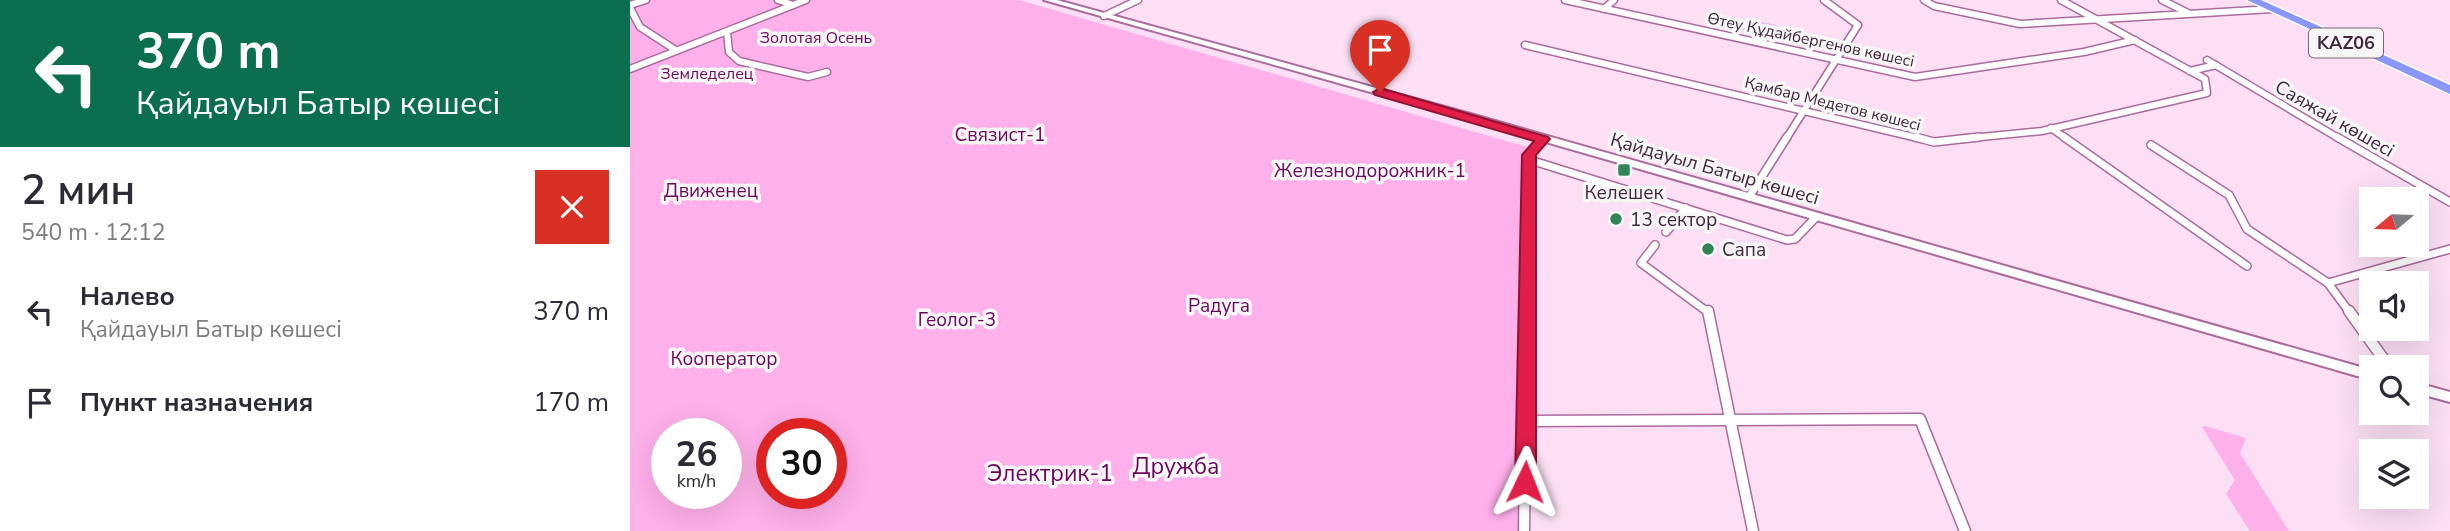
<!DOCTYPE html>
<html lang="ru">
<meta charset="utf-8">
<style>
body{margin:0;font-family:"Nunito Sans",sans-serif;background:#f2f2f3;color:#2b2b33;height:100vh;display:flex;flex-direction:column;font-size:26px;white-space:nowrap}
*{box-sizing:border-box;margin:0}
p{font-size:23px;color:#7c7c81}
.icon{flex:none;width:38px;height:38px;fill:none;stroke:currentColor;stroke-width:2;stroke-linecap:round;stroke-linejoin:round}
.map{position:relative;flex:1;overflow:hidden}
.details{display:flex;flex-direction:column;background:#fff;width:630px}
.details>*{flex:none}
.guide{background:#0b6e4f;color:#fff;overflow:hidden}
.needle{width:46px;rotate:251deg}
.fabs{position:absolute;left:1729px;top:187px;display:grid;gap:14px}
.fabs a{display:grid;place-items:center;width:70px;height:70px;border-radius:0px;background:#fff;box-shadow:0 7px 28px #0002;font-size:35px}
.speed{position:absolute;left:21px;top:418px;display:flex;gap:14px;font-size:35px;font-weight:700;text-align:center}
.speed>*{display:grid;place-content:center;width:91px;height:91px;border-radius:50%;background:#fff;box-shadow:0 7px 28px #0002;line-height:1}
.speed small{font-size:18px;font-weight:400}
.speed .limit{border:10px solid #d22;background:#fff;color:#111}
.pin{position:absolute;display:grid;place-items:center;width:60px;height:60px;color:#fff;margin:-72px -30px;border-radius:50% 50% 50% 0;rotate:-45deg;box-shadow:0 0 7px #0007}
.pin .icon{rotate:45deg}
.me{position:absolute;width:77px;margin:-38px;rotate:2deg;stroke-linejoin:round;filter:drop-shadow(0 0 5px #0008)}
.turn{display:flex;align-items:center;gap:24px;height:147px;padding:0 21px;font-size:32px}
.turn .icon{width:91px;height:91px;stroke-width:2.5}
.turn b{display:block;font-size:49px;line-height:60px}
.round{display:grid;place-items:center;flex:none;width:74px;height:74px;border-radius:0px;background:#f2f2f3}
.summary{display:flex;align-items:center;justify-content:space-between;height:119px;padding:0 21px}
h1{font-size:42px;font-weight:600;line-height:52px}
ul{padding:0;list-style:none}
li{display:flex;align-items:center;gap:21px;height:91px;padding:0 21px}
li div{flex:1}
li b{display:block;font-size:26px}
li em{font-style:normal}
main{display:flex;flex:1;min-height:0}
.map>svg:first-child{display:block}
.green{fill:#feb0ea;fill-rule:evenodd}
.building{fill:#e5b6f9}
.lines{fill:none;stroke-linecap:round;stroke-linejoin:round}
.street-far2-casing{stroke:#ab6b9c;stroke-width:9}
.street-far1-casing{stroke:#ab6b9c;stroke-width:10}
.street-casing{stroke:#ab6b9c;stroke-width:13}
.secondary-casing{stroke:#ab6b9c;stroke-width:4}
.highway-casing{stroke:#fff;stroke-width:3}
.street-far2{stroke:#fff;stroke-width:6}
.street-far1{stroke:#fff;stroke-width:7}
.street{stroke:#fff;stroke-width:10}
.secondary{fill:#fff;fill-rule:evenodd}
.highway{fill:#8997fd;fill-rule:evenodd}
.route{fill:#e11d48;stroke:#92132f;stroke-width:2}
.poi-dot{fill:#318456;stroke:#f6f6f6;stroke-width:2.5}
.labels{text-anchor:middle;stroke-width:7;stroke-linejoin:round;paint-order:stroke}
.far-park-label{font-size:16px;fill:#6d075e;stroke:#f6f6f6}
.far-street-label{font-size:16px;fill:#43283d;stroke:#f6f6f6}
.shield{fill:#f6f6f6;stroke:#796674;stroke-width:2}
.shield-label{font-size:18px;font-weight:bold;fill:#43283d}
.street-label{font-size:19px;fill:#43283d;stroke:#f6f6f6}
.park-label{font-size:19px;fill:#6d075e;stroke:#f6f6f6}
.poi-label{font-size:19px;fill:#43283d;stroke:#f6f6f6;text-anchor:start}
.near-park-label{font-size:23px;fill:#6d075e;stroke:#f6f6f6}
</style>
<main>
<section class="details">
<div class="guide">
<div class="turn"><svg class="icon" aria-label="left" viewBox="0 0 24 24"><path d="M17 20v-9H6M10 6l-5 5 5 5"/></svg><div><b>370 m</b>Қайдауыл Батыр көшесі</div></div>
</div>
<div class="summary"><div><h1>2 мин</h1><p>540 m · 12:12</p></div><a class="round" style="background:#d93025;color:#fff"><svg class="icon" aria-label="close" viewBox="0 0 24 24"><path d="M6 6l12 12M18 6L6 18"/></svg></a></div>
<ul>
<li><svg class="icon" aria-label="left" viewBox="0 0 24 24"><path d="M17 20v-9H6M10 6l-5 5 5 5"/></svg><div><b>Налево</b><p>Қайдауыл Батыр көшесі</p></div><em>370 m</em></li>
<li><svg class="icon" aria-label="arrive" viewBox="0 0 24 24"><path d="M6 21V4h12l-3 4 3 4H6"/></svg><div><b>Пункт назначения</b></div><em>170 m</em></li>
</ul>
</section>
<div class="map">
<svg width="1820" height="531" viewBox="0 0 1820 531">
<rect width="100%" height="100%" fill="#fcdff4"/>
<!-- green -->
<g class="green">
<path d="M0,0H389L904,149L899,155L893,531H0ZM37,434H96V494H37ZM142,434H201V494H142Z"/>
<polygon points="1575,426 1616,438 1610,453 1659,531 1620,531 1596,494 1605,480 1572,427"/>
</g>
<!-- building -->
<polygon class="building" points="1116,19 1146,25 1137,36 1108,29"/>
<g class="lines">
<!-- street-far2 casing -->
<g class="street-far2-casing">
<g id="street-far2">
<polyline points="148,0 163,5"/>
<polyline points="935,0 1285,77 1454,52 1505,40"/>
<polyline points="1294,0 1304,6 1390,24 1642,9"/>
<polyline points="1532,0 1558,13"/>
<polyline points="0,5 16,0"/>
<polyline points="0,8 10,27 44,49"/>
<polyline points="974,9 984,0"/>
<polyline points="474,16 508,0"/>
<polyline points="97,32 99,52 109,61 178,77 197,72"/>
<polyline points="895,45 1292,139"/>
<polyline points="1577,60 1710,139"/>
<polyline points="0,69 176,0"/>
<polyline points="1560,71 1586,65"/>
<polyline points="1421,128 1437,139"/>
<polyline points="1156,139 1228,25 1194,0"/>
<polyline points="1331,139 1412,131 1577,93 1575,79 1431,0"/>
</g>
</g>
<!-- street-far1 casing -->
<g class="street-far1-casing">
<g id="street-far1">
<polyline points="1285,137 1304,142 1349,137"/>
<polyline points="1434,137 1617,266"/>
<polyline points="1707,137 1820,202"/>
<polyline points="1521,145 1599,195 1617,229 1698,283 1720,313"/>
<polyline points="900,160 1157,240 1165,239 1186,217"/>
<polyline points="1119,197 1157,137"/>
<polyline points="1036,232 1056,208"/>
<polyline points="1025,245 1011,263 1079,313"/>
<polyline points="1698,283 1820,249"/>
<polyline points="897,313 899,155 913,140"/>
</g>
</g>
<!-- street casing -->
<g class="street-casing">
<g id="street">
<polyline points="1078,311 1123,531"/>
<polyline points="1719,311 1760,368"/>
<polyline points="897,421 1290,419 1335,531"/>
<polyline points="894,531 897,311"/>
</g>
</g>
<!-- secondary casing -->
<g class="secondary-casing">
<g id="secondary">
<polygon points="414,0 427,0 844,115 1741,370 1741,380 836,119"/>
<polygon points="1787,383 1820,392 1820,402 1787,393"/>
</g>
</g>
<!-- highway casing -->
<g class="highway-casing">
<polygon id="highway" points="1617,0 1631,0 1820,85 1820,94"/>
</g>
<!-- street-far2 -->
<use href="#street-far2" class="street-far2"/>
<!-- street-far1 -->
<use href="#street-far1" class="street-far1"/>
<!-- street -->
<use href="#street" class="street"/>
<!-- secondary -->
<use href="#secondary" class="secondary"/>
<!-- highway -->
<use href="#highway" class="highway"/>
</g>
<!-- route -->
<polygon class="route" points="750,88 918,137 920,139 906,155 906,482 903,488 895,490 888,488 885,482 892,155 904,141 745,95 743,92"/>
<!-- markers -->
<g class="poi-dot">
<rect x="987" y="163" width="14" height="14" rx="3.5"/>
<circle cx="986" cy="219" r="7"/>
<circle cx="1078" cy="249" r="7"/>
</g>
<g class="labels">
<!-- far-park labels -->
<g class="far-park-label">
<text x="186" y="43">Золотая Осень</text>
<text x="77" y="79">Земледелец</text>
</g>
<!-- far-street labels -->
<g class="far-street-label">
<text transform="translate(1181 39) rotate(12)" y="6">Өтеу Құдайбергенов көшесі</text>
<text transform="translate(1203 103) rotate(14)" y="6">Қамбар Медетов көшесі</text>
</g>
<!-- shield labels -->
<rect class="shield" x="1679" y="28.5" width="74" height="29" rx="5"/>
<g class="shield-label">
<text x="1716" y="49">KАZ06</text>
</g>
<!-- street labels -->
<g class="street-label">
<text transform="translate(1705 118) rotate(30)" y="7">Саяжай көшесі</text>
<text transform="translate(1085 168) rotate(16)" y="7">Қайдауыл Батыр көшесі</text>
</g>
<!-- park labels -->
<g class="park-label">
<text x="370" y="141">Связист-1</text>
<text x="740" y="177">Железнодорожник-1</text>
<text x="81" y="197">Движенец</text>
<text x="589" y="312">Радуга</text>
<text x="327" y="326">Геолог-3</text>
<text x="94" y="365">Кооператор</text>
</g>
<!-- poi labels -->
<g class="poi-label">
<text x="994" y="199" text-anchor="middle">Келешек</text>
<text x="1000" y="226">13 сектор</text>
<text x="1092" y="256">Сапа</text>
</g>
<!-- near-park labels -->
<g class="near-park-label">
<text x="546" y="474">Дружба</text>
<text x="420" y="481">Электрик-1</text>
</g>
</g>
</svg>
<div class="fabs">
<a><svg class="needle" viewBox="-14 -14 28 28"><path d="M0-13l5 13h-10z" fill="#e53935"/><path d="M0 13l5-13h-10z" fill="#7c7c81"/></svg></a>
<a><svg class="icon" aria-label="sound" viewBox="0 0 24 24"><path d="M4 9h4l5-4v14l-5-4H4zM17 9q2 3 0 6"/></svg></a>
<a><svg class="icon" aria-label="search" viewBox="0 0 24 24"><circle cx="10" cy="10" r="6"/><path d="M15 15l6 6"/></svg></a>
<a><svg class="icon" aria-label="layers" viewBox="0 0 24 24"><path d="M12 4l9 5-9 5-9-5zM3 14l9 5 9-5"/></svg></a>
</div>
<div class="speed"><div>26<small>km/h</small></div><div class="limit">30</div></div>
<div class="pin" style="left:750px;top:92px;background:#d93025"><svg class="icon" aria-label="arrive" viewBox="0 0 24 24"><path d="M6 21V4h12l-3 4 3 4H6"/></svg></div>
<svg class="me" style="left:895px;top:482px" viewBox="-20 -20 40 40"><path d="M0-17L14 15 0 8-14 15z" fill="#e11d48" stroke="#fff" stroke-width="4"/></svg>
</div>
</main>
